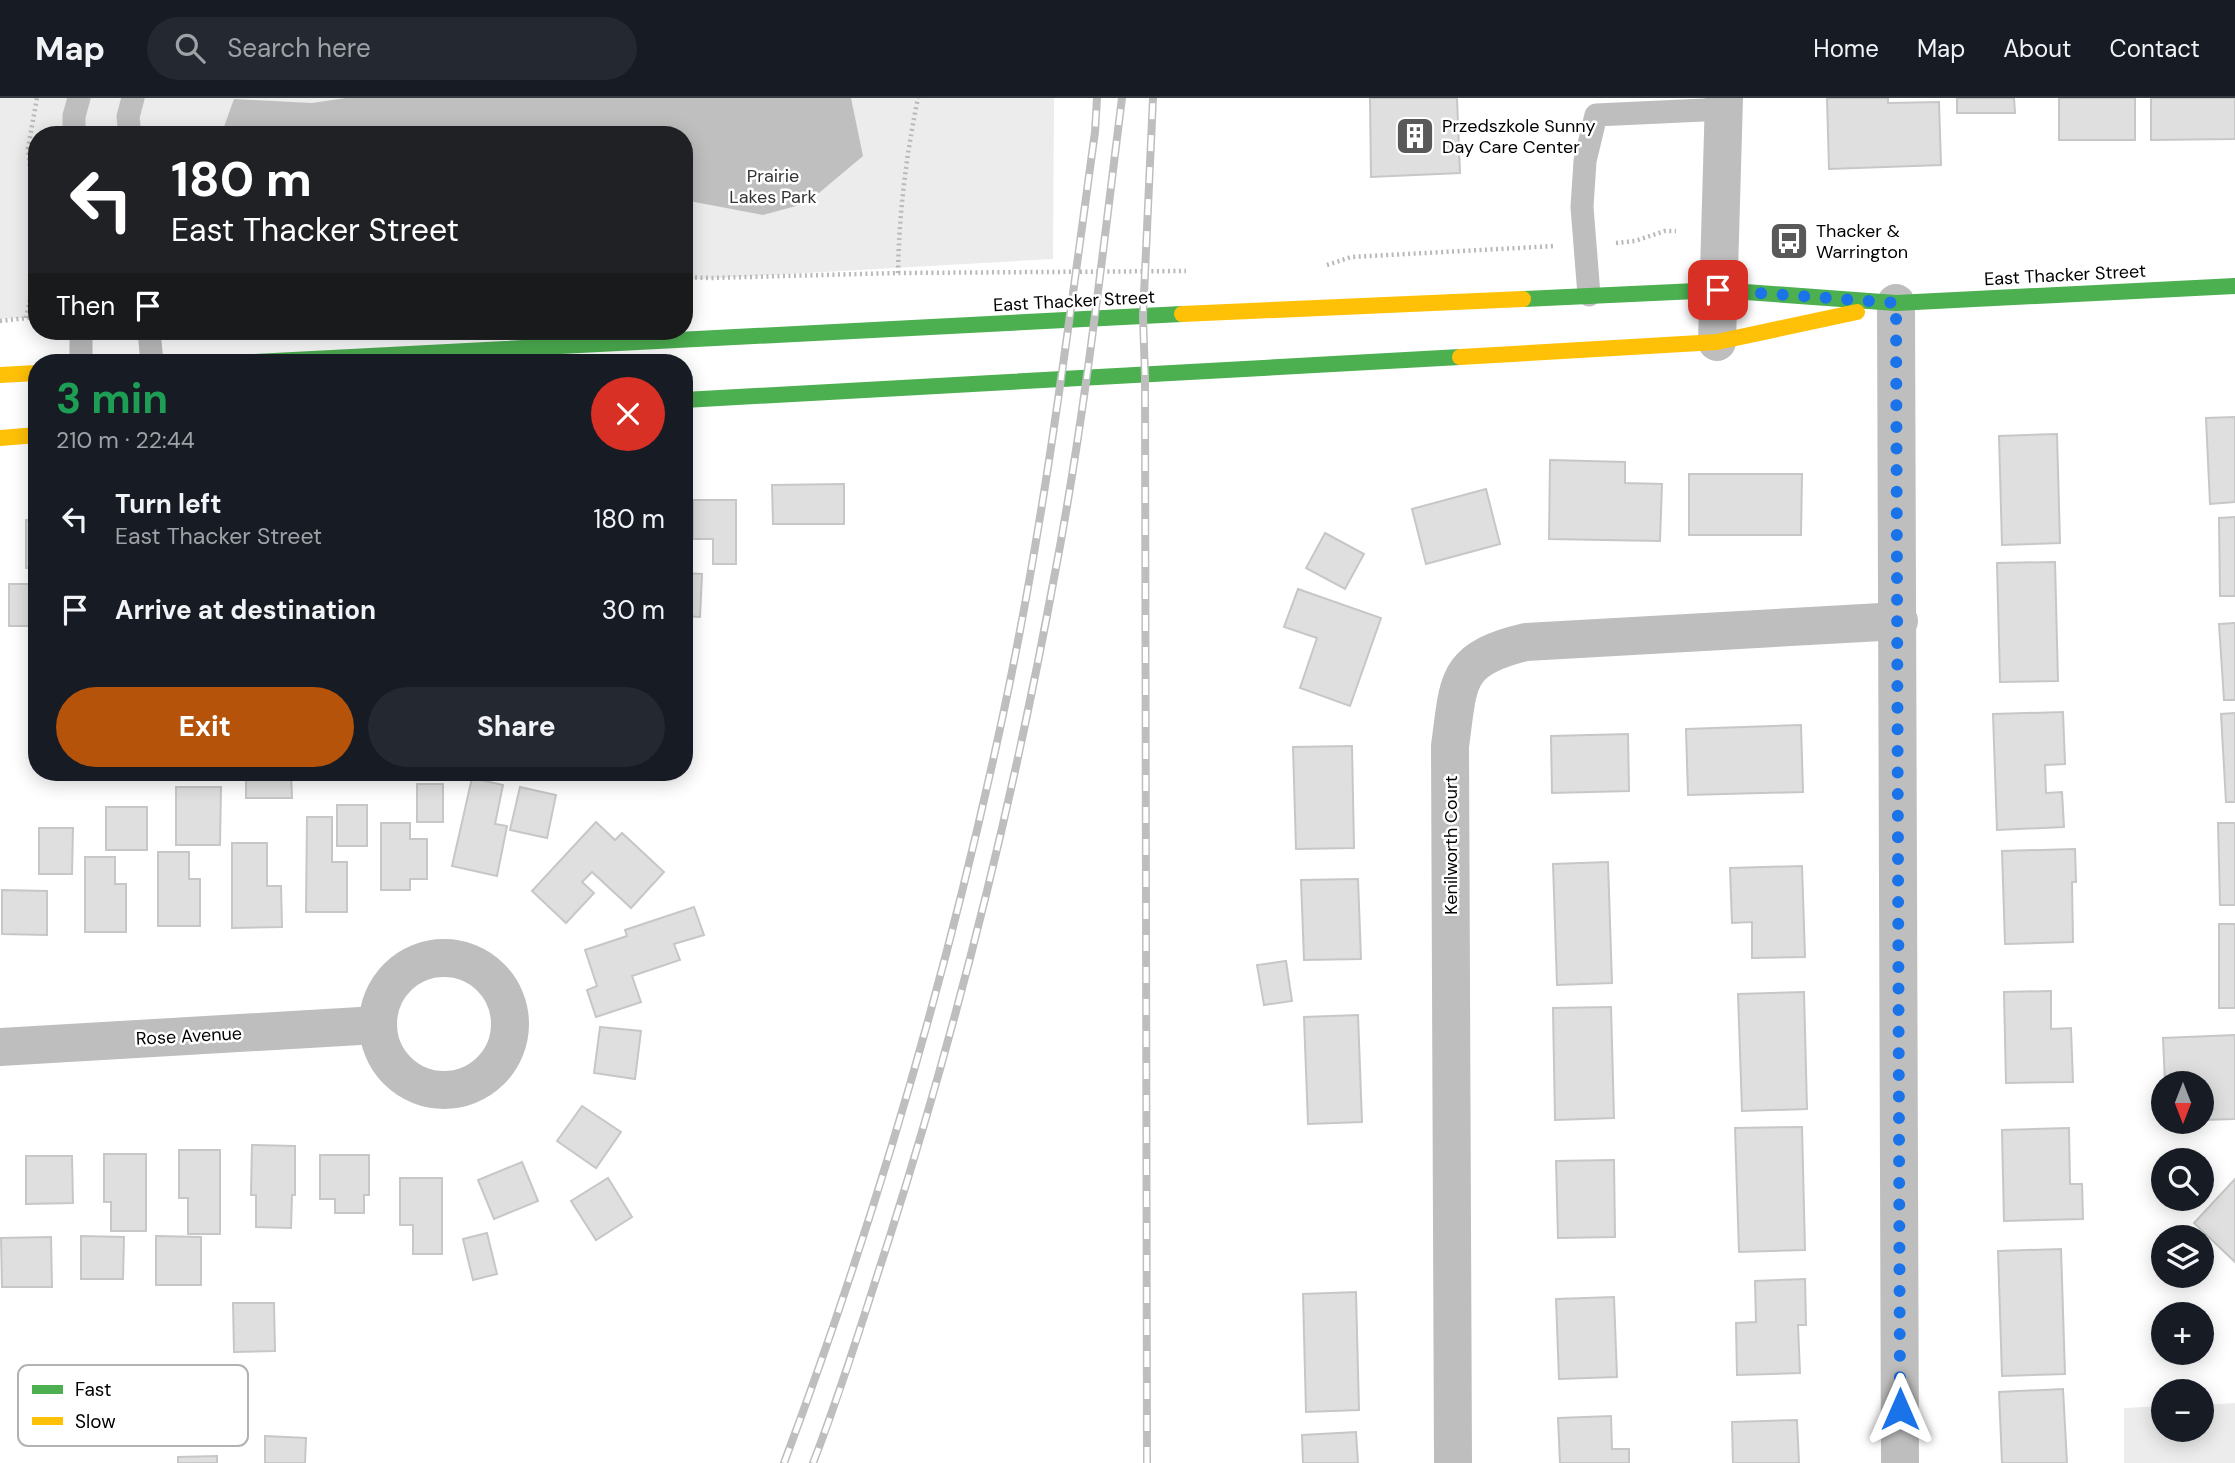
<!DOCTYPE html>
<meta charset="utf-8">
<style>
body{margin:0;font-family:"DM Sans",sans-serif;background:#242831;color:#f1f3f6;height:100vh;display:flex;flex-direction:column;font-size:26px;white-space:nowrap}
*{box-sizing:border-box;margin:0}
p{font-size:23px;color:#9ea1a6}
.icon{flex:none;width:38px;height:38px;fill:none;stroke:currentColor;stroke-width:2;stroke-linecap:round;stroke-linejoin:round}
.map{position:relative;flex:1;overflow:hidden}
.drawer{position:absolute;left:28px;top:256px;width:665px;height:427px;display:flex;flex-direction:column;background:#171b24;border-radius:28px;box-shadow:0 4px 18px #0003}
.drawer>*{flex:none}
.top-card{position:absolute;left:28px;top:28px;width:665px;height:214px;border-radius:28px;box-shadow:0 4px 18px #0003;background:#202124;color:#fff;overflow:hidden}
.needle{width:46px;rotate:180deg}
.controls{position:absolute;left:2151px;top:973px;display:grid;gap:14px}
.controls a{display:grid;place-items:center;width:63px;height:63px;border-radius:50%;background:#171b24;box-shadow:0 4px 18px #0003;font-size:35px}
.pin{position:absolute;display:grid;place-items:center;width:60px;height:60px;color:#fff;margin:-30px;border-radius:14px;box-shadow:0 4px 10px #0006}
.me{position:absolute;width:77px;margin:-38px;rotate:0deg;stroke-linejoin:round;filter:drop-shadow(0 0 5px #0008)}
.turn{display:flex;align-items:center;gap:24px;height:147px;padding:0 28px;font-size:32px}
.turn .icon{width:91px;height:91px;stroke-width:2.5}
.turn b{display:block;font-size:49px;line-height:60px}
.then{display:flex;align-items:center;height:66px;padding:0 28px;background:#0003;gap:14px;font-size:26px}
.round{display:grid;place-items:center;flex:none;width:74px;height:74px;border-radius:37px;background:#242831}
.headline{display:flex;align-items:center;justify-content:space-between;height:119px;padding:0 28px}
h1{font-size:42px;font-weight:700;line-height:52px;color:#1e9e55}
.button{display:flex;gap:14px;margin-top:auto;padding:14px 28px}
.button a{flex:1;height:80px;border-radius:42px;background:#b45309;color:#fff;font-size:28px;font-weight:700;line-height:80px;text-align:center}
.button a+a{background:#242831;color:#f1f3f6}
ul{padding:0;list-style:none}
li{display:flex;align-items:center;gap:21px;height:91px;padding:0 28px}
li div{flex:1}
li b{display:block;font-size:26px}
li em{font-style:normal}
header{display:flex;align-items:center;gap:42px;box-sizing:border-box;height:98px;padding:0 35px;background:#171b24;border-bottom:2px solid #363941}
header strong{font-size:33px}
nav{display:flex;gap:38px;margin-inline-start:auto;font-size:24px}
.search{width:490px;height:63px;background:#242831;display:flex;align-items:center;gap:18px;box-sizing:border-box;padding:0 24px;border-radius:38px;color:#9ea1a6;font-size:26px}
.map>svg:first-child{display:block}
.green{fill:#ececec}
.water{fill:#bfbfbf}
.building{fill:#dfdfdf;stroke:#c7c7c7;stroke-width:2}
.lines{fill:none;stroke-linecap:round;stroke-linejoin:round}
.path{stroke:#b9b9b9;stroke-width:4.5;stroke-dasharray:2 3.5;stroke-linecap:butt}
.lane{stroke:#bebebe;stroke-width:23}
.street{stroke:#bebebe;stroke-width:38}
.fast{stroke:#4caf50;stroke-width:16}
.slow{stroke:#ffc107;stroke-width:16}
.rail-casing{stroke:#bebebe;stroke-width:8}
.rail{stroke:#fff;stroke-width:5;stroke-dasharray:16;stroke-linecap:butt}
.route{stroke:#1a73e8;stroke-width:12;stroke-dasharray:0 21.6}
.labels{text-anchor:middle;stroke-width:5;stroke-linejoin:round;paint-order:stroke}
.poi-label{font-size:18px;fill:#000;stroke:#fff;text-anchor:start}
.park-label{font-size:18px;fill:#333;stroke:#fff}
.street-label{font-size:18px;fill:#000;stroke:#fff}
.key{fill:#fff;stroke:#b2b2b2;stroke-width:2}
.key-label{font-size:19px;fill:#000}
</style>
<header>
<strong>Map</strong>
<div class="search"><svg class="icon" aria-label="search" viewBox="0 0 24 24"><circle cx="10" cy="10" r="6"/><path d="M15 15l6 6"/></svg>Search here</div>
<nav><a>Home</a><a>Map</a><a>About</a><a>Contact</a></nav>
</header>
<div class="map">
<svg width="2235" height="1365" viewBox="0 0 2235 1365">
<rect width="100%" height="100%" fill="#fff"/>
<!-- green -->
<g class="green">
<polygon points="0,0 1054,0 1053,161 684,182 684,37 37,37 37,219 0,221"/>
<polygon points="2235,1305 2235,1365 2124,1365 2124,1310 2163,1308 2163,1332 2202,1332 2202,1307"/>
</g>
<!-- water -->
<polygon class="water" points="346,0 851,0 863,58 807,105 763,117 684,102 684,37 221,37 234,1 312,5"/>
<!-- building -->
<g class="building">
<polygon points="1370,0 1457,0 1460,75 1371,79"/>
<polygon points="1827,0 1888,0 1888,5 1939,4 1941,67 1829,71"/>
<polygon points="1957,0 2014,0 2015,15 1957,15"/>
<rect x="2059" y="0" width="76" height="42"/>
<polygon points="2151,0 2235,0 2235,41 2151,42"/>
<polygon points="2235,319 2235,404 2210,406 2206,320"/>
<polygon points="2057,336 2060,445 2002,447 1999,338"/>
<polygon points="1550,362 1625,364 1625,385 1662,386 1660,443 1549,441"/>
<polygon points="1689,376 1802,376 1801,437 1689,437"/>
<polygon points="844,386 844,426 773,426 772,387"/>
<polygon points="1486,391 1500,446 1426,466 1412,411"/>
<polygon points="693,402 736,402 736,466 713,466 713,441 693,441"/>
<polygon points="2235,419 2235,498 2220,498 2219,420"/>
<rect x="26" y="422" width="11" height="48"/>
<polygon points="1325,435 1364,456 1345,491 1306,470"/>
<polygon points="2055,464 2058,583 2000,584 1997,465"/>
<polygon points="684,475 702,476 700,519 684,518"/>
<rect x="9" y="486" width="28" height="42"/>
<polygon points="1298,491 1381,520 1350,608 1300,590 1317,540 1284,529"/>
<polygon points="2235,525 2235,602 2224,602 2219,526"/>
<polygon points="2063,614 2065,666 2045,667 2046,695 2062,694 2064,729 1997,732 1993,616"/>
<polygon points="2235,615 2235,704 2226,704 2221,616"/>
<polygon points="1801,627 1803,694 1688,697 1686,631"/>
<polygon points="1628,636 1629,693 1552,695 1551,638"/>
<polygon points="1352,648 1354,750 1296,751 1293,649"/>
<polygon points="246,674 291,674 292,700 246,700"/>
<polygon points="472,680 503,687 495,726 507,728 497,778 452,768"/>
<rect x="417" y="686" width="26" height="38"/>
<polygon points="176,689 221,689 220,747 176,747"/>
<polygon points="520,689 556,697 547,740 510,732"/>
<rect x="337" y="707" width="30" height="41"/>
<rect x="106" y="709" width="41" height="43"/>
<polygon points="307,719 332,719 332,764 347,764 347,814 306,814"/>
<polygon points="596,724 615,742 622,735 664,774 631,810 592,774 582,784 594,795 566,825 532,793"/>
<polygon points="381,725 410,725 410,741 427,741 427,781 410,781 410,792 381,792"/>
<polygon points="2218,725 2235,725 2235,807 2220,807"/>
<polygon points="39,730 73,730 72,776 39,776"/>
<polygon points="232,745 267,745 267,788 281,788 282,829 232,830"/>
<polygon points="2075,751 2076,784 2072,784 2073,844 2005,846 2002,753"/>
<polygon points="158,754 189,754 189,781 200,781 200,828 158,828"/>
<polygon points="85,759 115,759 115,786 126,786 126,834 85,834"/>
<polygon points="1608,764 1612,885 1557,887 1553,766"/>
<polygon points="1802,768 1805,859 1752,860 1752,824 1732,825 1730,770"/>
<polygon points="1358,781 1361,861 1304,862 1301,782"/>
<polygon points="2,792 47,793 47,837 2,836"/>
<polygon points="694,809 704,837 674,846 680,862 632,878 641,904 596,919 587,892 597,888 585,852 627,838 625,832"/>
<rect x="2219" y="826" width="16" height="84"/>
<polygon points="1286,863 1292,903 1264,907 1257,867"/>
<polygon points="2051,893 2051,931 2071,930 2073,984 2006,985 2004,894"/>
<polygon points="1804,894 1807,1011 1742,1013 1738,896"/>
<polygon points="1611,909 1614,1020 1555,1022 1553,910"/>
<polygon points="1358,917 1362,1024 1308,1026 1304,919"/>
<polygon points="600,929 641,933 635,981 594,975"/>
<polygon points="2235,937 2235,1021 2202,1022 2202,985 2165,985 2163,940"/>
<polygon points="582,1008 621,1034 596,1070 557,1043"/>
<polygon points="1802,1029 1805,1152 1739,1154 1735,1030"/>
<polygon points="2069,1030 2070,1086 2082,1086 2083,1121 2004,1123 2002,1032"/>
<polygon points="252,1047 295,1048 295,1097 292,1097 291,1130 256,1129 256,1097 251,1097"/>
<polygon points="179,1052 220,1052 220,1136 188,1136 188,1100 179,1100"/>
<polygon points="104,1056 146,1056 146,1133 111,1133 111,1104 104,1104"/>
<polygon points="320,1057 369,1057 369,1097 364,1097 364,1115 335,1115 335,1101 320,1101"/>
<polygon points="26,1058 72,1058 73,1105 26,1106"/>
<polygon points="1614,1062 1615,1139 1558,1140 1556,1063"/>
<polygon points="522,1064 538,1103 494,1121 478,1082"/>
<polygon points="400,1080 442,1080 442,1156 413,1156 413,1127 400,1127"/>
<polygon points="608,1080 632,1119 596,1142 571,1103"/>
<polygon points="2235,1081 2235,1164 2194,1125"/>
<polygon points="487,1135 497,1176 473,1182 463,1141"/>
<polygon points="81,1138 124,1139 123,1181 81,1181"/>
<polygon points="156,1138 201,1139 201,1187 156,1187"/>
<polygon points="51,1139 52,1189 2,1189 1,1140"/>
<polygon points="2061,1151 2065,1276 2002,1278 1998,1153"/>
<polygon points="1805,1181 1806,1227 1798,1227 1800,1275 1737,1277 1736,1225 1756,1224 1755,1183"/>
<polygon points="1356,1194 1359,1312 1306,1314 1303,1196"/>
<polygon points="1614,1199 1617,1279 1559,1281 1556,1201"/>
<polygon points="233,1205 274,1205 275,1253 234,1254"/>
<polygon points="2063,1291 2067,1365 2002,1365 1999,1294"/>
<polygon points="1611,1318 1612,1351 1629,1351 1629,1365 1560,1365 1558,1320"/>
<polygon points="1797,1322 1799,1365 1733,1365 1732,1324"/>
<polygon points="1356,1334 1358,1365 1303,1365 1302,1337"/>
<polygon points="265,1338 306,1340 305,1365 265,1365"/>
<polygon points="217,1358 217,1365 178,1365 178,1359"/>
</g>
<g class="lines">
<!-- path -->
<g class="path">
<polyline points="1616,145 1635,143 1665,133 1676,133"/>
<polyline points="1327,167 1351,159 1555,148"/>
<path d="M898,175C899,116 906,58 918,0"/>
<polyline points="684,179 710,180 898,175 1186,173"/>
<polyline points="26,220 36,174 36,129 28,50 37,0"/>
<polyline points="0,223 37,219"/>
</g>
<!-- lane -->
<g class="lane">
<polyline points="74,37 74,18 79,0"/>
<polyline points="130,37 128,19 133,0"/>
<polyline points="1589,197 1582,109 1585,63 1596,17 1725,11"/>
<polyline points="149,233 152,264"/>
<polyline points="81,264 81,233"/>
</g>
<!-- street -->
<g class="street">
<polyline points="1896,205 1900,1365"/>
<polyline points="1717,244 1724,0"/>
<circle cx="444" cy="926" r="66"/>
<polyline points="0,949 377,927"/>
<path d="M1453,1365L1450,648C1459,583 1454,561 1526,544L1899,523"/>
</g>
<!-- fast -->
<g class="fast">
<polyline points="1523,201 1718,192 1896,205 2235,188"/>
<polyline points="253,264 1182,216"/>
<polyline points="684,302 1460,259"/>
</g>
<!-- slow -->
<g class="slow">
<polyline points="1182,216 1523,201"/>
<polyline points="1460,259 1717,244 1857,214"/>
<polyline points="0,277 37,275"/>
<polyline points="0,340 37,337"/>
</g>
<!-- rail casing -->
<g class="rail-casing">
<g id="rail">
<path d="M784,1365C878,1115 952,860 1007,598C1046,412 1069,222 1095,34L1097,0"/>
<path d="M813,1365C842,1291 865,1214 890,1138C959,921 1014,699 1055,475C1085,318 1102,159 1122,0"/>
<polyline points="1147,1365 1145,278 1143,218 1153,0"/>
</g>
</g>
<!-- rail -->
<use href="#rail" class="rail"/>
</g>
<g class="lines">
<!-- route -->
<polyline class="route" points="1718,192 1896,205 1900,1311"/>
</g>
<!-- icons -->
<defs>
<g id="building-square" transform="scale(2.0125)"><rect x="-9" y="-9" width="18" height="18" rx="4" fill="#595959" stroke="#fff"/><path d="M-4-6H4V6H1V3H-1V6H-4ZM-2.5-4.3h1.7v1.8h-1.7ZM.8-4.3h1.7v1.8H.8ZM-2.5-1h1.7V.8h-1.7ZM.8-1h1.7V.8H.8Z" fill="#fff"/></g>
<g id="bus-square" transform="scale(2.0125)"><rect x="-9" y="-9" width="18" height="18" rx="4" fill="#595959" stroke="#fff"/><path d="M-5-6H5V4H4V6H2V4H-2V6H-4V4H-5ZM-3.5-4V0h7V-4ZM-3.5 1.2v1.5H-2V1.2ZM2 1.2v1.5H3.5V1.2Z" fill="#fff"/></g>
</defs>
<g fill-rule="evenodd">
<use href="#building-square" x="1415" y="38"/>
<use href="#bus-square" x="1789" y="143"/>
</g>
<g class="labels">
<!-- poi labels -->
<g class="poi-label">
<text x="1442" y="34">Przedszkole Sunny<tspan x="1442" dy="21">Day Care Center</tspan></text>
<text x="1816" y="139">Thacker &amp;<tspan x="1816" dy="21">Warrington</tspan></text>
</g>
<!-- park labels -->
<g class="park-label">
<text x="773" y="84">Prairie<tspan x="773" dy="21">Lakes Park</tspan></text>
</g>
<!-- street labels -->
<g class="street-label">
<text transform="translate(2065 177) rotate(-3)" y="6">East Thacker Street</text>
<text transform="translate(1074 203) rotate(-3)" y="6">East Thacker Street</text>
<text transform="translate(1451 747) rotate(-90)" y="6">Kenilworth Court</text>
<text transform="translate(189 938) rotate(-3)" y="6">Rose Avenue</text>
</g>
</g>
<!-- legend -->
<rect x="18" y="1267" width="230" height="81" rx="10" class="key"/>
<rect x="32" y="1287" width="31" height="9" fill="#4caf50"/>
<rect x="32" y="1319" width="31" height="8" fill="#ffc107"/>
<g class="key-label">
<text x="75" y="1298">Fast</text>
<text x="75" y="1330">Slow</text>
</g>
</svg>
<div class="controls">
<a><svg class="needle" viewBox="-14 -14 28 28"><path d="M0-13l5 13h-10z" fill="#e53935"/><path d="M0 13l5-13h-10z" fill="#9ea1a6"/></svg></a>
<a><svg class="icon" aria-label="search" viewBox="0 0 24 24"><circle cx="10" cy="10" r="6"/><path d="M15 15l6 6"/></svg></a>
<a><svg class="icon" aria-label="layers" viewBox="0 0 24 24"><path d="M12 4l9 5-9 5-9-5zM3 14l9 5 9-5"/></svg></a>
<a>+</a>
<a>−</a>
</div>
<div class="pin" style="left:1718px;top:192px;background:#d93025"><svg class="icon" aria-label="arrive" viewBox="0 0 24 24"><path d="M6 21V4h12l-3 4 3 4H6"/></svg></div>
<svg class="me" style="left:1900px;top:1311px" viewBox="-20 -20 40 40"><path d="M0-17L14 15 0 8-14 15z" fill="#1a73e8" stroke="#fff" stroke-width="4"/></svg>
<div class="top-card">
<div class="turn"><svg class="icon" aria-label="left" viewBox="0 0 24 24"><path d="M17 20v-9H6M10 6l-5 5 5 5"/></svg><div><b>180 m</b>East Thacker Street</div></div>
<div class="then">Then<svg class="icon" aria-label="arrive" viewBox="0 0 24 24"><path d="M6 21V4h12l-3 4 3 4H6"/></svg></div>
</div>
<section class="drawer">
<div class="headline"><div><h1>3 min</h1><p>210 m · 22:44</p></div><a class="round" style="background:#d93025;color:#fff"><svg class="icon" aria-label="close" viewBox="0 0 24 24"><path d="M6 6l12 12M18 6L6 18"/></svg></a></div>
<ul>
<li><svg class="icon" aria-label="left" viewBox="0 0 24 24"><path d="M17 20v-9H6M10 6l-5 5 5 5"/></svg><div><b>Turn left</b><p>East Thacker Street</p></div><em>180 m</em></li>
<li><svg class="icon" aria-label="arrive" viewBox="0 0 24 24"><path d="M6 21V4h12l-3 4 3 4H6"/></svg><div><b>Arrive at destination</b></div><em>30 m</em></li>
</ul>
<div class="button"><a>Exit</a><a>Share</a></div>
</section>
</div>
